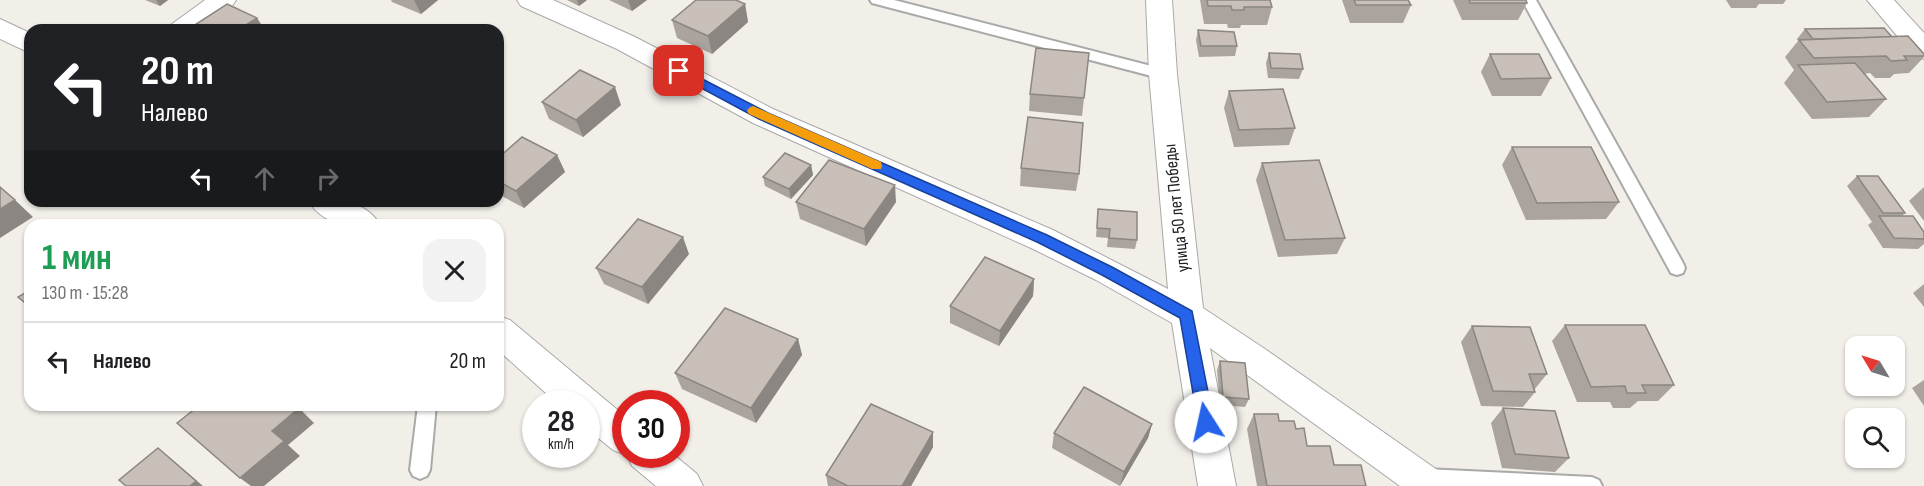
<!DOCTYPE html>
<html lang="ru">
<meta charset="utf-8">
<style>
body{margin:0;font-family:"Sofia Sans Condensed",sans-serif;background:#f2f2f2;color:#202124;height:100vh;display:flex;flex-direction:column;font-size:22px;white-space:nowrap}
*{box-sizing:border-box;margin:0}
p{font-size:20px;color:#757577}
.icon{flex:none;width:33px;height:33px;fill:none;stroke:currentColor;stroke-width:2;stroke-linecap:round;stroke-linejoin:round}
.map{position:relative;flex:1;overflow:hidden}
.drawer{position:absolute;left:24px;top:219px;width:480px;height:192px;display:flex;flex-direction:column;background:#fff;border-radius:18px;box-shadow:0 2px 4px #0004}
.drawer>*{flex:none}
.hud{position:absolute;left:24px;top:24px;width:480px;height:183px;border-radius:18px;box-shadow:0 2px 4px #0004;background:#202124;color:#fff;overflow:hidden}
.needle{width:39px;rotate:308deg}
.buttons{position:absolute;left:1845px;top:336px;display:grid;gap:12px}
.buttons a{display:grid;place-items:center;width:60px;height:60px;border-radius:12px;background:#fff;box-shadow:0 2px 4px #0004;font-size:30px}
.speed{position:absolute;left:522px;top:390px;display:flex;gap:12px;font-size:30px;font-weight:700;text-align:center}
.speed>*{display:grid;place-content:center;width:78px;height:78px;border-radius:50%;background:#fff;box-shadow:0 2px 4px #0004;line-height:1}
.speed small{font-size:15px;font-weight:400}
.speed .limit{border:9px solid #d22;background:#fff;color:#111}
.pin{position:absolute;display:grid;place-items:center;width:51px;height:51px;color:#fff;margin:-26px;border-radius:12px;box-shadow:0 3px 9px #0006}
.me{position:absolute;width:66px;margin:-33px;rotate:350deg;stroke-linejoin:round;filter:drop-shadow(0 0 4px #0008)}
.turn{display:flex;align-items:center;gap:21px;height:126px;padding:0 18px;font-size:27px}
.turn .icon{width:78px;height:78px;stroke-width:2.5}
.turn b{display:block;font-size:42px;line-height:51px}
.lanes{display:flex;align-items:center;height:57px;padding:0 18px;background:#0003;justify-content:center;gap:30px;direction:ltr}
.lanes .off{opacity:.35}
.round{display:grid;place-items:center;flex:none;width:63px;height:63px;border-radius:18px;background:#f2f2f2}
.overview{display:flex;align-items:center;justify-content:space-between;height:102px;padding:0 18px}
h1{font-size:36px;font-weight:700;line-height:45px;color:#1e9e55}
ul{padding:0;list-style:none}
li{display:flex;align-items:center;gap:18px;height:78px;padding:0 18px;border-top:2px solid #e0e0e0}
li div{flex:1}
li b{display:block;font-size:22px}
li em{font-style:normal}
.map>svg:first-child{display:block}
.lines{fill:none;stroke-linecap:round;stroke-linejoin:round}
.lane-casing{stroke:#a9a9a9;stroke-width:4}
.street-casing{stroke:#a9a9a9;stroke-width:2}
.lane{fill:#fff;fill-rule:evenodd}
.street{fill:#fff;fill-rule:evenodd}
.wall{fill:#aba49e}
.shaded-wall{fill:#8b8681}
.building{fill:#c7bfb8;stroke:#8b8681;stroke-width:1.5}
.route{fill:#2563eb;stroke:#184099;stroke-width:1.5}
.slow{fill:#f59e0b}
.labels{text-anchor:middle;stroke-width:5;stroke-linejoin:round;paint-order:stroke}
.street-label{font-size:18px;fill:#222;stroke:#fff}
</style>
<div class="map">
<svg width="1924" height="486" viewBox="0 0 1924 486">
<rect width="100%" height="100%" fill="#f2efe9"/>
<g class="lines">
<!-- lane casing -->
<g class="lane-casing">
<g id="lane">
<polygon points="870,0 894,0 1163,69 1170,74 1163,79 872,3"/>
<polygon points="1522,0 1536,0 1683,263 1685,268 1683,273 1677,275 1671,273"/>
<polygon points="418,405 436,405 430,470 427,476 420,479 413,476 410,470"/>
<polygon points="1425,469 1592,477 1599,480 1602,486 1423,486 1418,484 1415,478 1418,472"/>
</g>
</g>
<!-- street casing -->
<g class="street-casing">
<g id="street">
<polygon points="205,0 236,0 232,6 199,30 168,30 172,24"/>
<polygon points="517,0 553,0 635,37 773,109 1053,230 1168,289 1149,74 1146,0 1172,0 1177,74 1203,308 1265,349 1443,474 1449,486 1400,486 1210,348 1236,486 1198,486 1172,323 1096,280 1031,248 753,123 617,49 521,6"/>
<polygon points="1867,0 1894,0 1924,33 1924,59 1914,56"/>
<polygon points="0,19 30,33 30,53 0,39"/>
<path d="M309,201C335,201 365,198 380,225C353,225 324,228 309,201Z"/>
<polygon points="498,316 510,320 626,417 626,454 673,454 697,474 703,486 656,486 632,466 627,455 626,455 613,450 586,428 586,404 558,404 498,350"/>
</g>
</g>
<!-- lane -->
<use href="#lane" class="lane"/>
<!-- street -->
<use href="#street" class="street"/>
</g>
<!-- wall -->
<g class="wall">
<polygon points="145,0 168,0 160,6"/>
<polygon points="391,0 438,0 421,14 392,2"/>
<polygon points="567,0 587,0 579,6"/>
<polygon points="609,0 647,0 632,11"/>
<polygon points="1200,0 1270,0 1272,7 1267,25 1241,25 1240,28 1228,28 1227,24 1204,24"/>
<polygon points="1342,0 1408,0 1411,5 1403,23 1350,23"/>
<polygon points="1453,0 1526,0 1527,3 1518,20 1462,20"/>
<polygon points="1726,0 1786,0 1783,4 1759,4 1756,8 1731,8"/>
<polygon points="745,4 748,22 712,54 677,38 672,20"/>
<polygon points="1805,29 1892,37 1924,54 1924,57 1909,73 1894,74 1890,78 1875,78 1870,73 1864,74 1886,99 1869,117 1812,119 1784,83 1794,70 1785,57 1798,41 1797,39"/>
<polygon points="1198,30 1237,46 1235,56 1199,57 1196,40"/>
<polygon points="1269,53 1303,69 1299,79 1268,78 1266,63"/>
<polygon points="1490,54 1551,78 1541,96 1492,96 1481,72"/>
<polygon points="1229,91 1295,128 1289,145 1234,147 1224,108"/>
<polygon points="1030,94 1084,98 1082,116 1029,111"/>
<polygon points="542,102 621,105 583,137 549,119"/>
<polygon points="1512,147 1619,202 1606,219 1526,220 1502,165"/>
<polygon points="557,155 565,172 524,208 498,194 498,158"/>
<polygon points="1262,163 1345,238 1337,254 1278,257 1256,180"/>
<polygon points="811,165 813,175 791,199 765,186 763,177"/>
<polygon points="1021,168 1079,174 1076,191 1020,186"/>
<polygon points="1857,176 1905,213 1902,216 1924,232 1924,244 1918,249 1883,248 1868,225 1872,222 1847,186"/>
<polygon points="1924,187 1924,221 1909,201"/>
<polygon points="796,202 896,202 866,246 800,219"/>
<polygon points="1098,209 1137,240 1135,249 1107,247 1108,238 1096,237"/>
<polygon points="689,254 648,304 604,284 596,268"/>
<polygon points="1034,279 1033,296 999,346 950,323 950,306"/>
<polygon points="1924,284 1924,307 1913,293"/>
<polygon points="1565,325 1674,385 1658,401 1638,401 1630,408 1613,408 1610,402 1577,402 1552,341"/>
<polygon points="1472,326 1547,374 1534,390 1535,392 1523,407 1481,406 1461,342"/>
<polygon points="798,339 802,355 756,423 682,389 675,373"/>
<polygon points="1220,361 1249,399 1245,407 1220,405 1217,370"/>
<polygon points="1924,380 1924,406 1912,388"/>
<polygon points="1503,408 1569,458 1555,472 1502,468 1491,423"/>
<polygon points="1254,414 1279,421 1296,429 1307,446 1366,486 1257,486 1247,429"/>
<polygon points="1152,424 1148,438 1120,486 1052,448 1054,433"/>
<polygon points="933,447 911,486 828,486 826,475"/>
</g>
<!-- shaded-wall -->
<g class="shaded-wall">
<polygon points="156,0 168,0 160,6"/>
<polygon points="414,0 438,0 421,14"/>
<polygon points="577,0 587,0 579,6"/>
<polygon points="628,0 647,0 632,11"/>
<polygon points="745,4 748,22 712,54 708,36"/>
<polygon points="257,18 265,30 238,30"/>
<polygon points="615,87 621,105 583,137 576,120"/>
<polygon points="557,155 565,172 524,208 516,191"/>
<polygon points="811,165 813,175 791,199 789,189"/>
<polygon points="895,185 896,202 866,246 864,229"/>
<polygon points="15,200 33,217 0,238 0,209"/>
<polygon points="683,237 689,254 648,304 642,287"/>
<polygon points="1034,279 1033,296 999,346 1000,331"/>
<polygon points="798,339 802,355 756,423 751,408"/>
<polygon points="299,408 314,423 288,445 300,456 264,486 251,486 240,478 272,431"/>
<polygon points="1152,424 1148,438 1120,486 1124,472"/>
<polygon points="933,432 933,447 911,486 902,486"/>
<polygon points="158,448 169,457 203,486 190,486"/>
</g>
<!-- building -->
<g class="building">
<polygon points="696,0 736,0 745,4 708,36 672,20"/>
<polygon points="1207,0 1270,0 1272,7 1244,7 1244,10 1232,10 1231,6 1208,6"/>
<polygon points="1354,0 1408,0 1411,5 1356,5"/>
<polygon points="1469,0 1526,0 1527,3 1470,3"/>
<polygon points="227,4 257,18 238,30 187,30"/>
<polygon points="1884,28 1892,37 1813,39 1805,29"/>
<polygon points="1198,30 1234,32 1237,46 1201,46"/>
<polygon points="1908,36 1924,54 1924,56 1904,56 1907,60 1891,61 1886,56 1814,58 1799,40"/>
<polygon points="1036,48 1089,53 1084,98 1030,94"/>
<polygon points="1269,53 1300,54 1303,69 1271,68"/>
<polygon points="1490,54 1539,54 1551,78 1501,79"/>
<polygon points="1855,63 1886,99 1827,102 1798,65"/>
<polygon points="580,70 615,87 576,120 542,102"/>
<polygon points="1283,89 1295,128 1239,130 1229,91"/>
<polygon points="1028,117 1083,123 1079,174 1021,168"/>
<polygon points="522,137 557,155 516,191 498,181 498,158"/>
<polygon points="1512,147 1591,147 1619,202 1537,203"/>
<polygon points="785,153 811,165 789,189 763,177"/>
<polygon points="829,160 895,185 864,229 796,202"/>
<polygon points="1319,160 1345,238 1285,240 1262,163"/>
<polygon points="1857,176 1878,176 1905,213 1883,213"/>
<polygon points="0,187 15,200 0,209"/>
<polygon points="1098,209 1137,212 1137,240 1109,238 1110,229 1097,228"/>
<polygon points="1879,216 1913,216 1924,232 1924,239 1894,238"/>
<polygon points="638,219 683,237 642,287 596,268"/>
<polygon points="985,257 1034,279 1000,331 950,306"/>
<polygon points="30,290 30,307 18,297"/>
<polygon points="725,308 798,339 751,408 675,373"/>
<polygon points="1565,325 1645,325 1674,385 1642,385 1646,393 1627,393 1625,386 1591,387"/>
<polygon points="1472,326 1530,327 1547,374 1529,374 1535,392 1493,391"/>
<polygon points="1220,361 1245,363 1249,399 1223,397"/>
<polygon points="1084,387 1152,424 1124,472 1054,433"/>
<polygon points="871,404 933,432 902,486 848,486 826,475"/>
<polygon points="200,405 296,405 299,408 272,431 284,441 240,478 177,423"/>
<polygon points="1503,408 1555,411 1569,458 1515,454"/>
<polygon points="1254,414 1278,414 1279,421 1294,421 1296,429 1304,428 1307,446 1330,446 1334,465 1361,465 1366,486 1267,486"/>
<polygon points="158,448 196,481 190,486 126,486 119,480"/>
</g>
<!-- route -->
<polygon class="route" points="679,67 768,113 1047,235 1112,267 1192,311 1214,422 1211,427 1206,429 1201,427 1198,422 1180,318 1102,275 1037,242 759,119 675,74 673,71"/>
<!-- slow -->
<polygon class="slow" points="753,106 881,162 882,166 881,169 872,169 749,114 747,111 749,108"/>
<g class="labels">
<!-- street labels -->
<g class="street-label">
<text transform="translate(1176 208) rotate(-96)" y="6">улица 50 лет Победы</text>
</g>
</g>
</svg>
<div class="buttons">
<a><svg class="needle" viewBox="-14 -14 28 28"><path d="M0-13l5 13h-10z" fill="#e53935"/><path d="M0 13l5-13h-10z" fill="#757577"/></svg></a>
<a><svg class="icon" aria-label="search" viewBox="0 0 24 24"><circle cx="10" cy="10" r="6"/><path d="M15 15l6 6"/></svg></a>
</div>
<div class="speed"><div>28<small>km/h</small></div><div class="limit">30</div></div>
<div class="pin" style="left:679px;top:71px;background:#d93025"><svg class="icon" aria-label="arrive" viewBox="0 0 24 24"><path d="M6 21V4h12l-3 4 3 4H6"/></svg></div>
<svg class="me" style="left:1206px;top:422px" viewBox="-20 -20 40 40"><circle r="19" fill="#fff"/><path d="M0-13L10 11 0 6-10 11z" fill="#2563eb"/></svg>
<div class="hud">
<div class="turn"><svg class="icon" aria-label="left" viewBox="0 0 24 24"><path d="M17 20v-9H6M10 6l-5 5 5 5"/></svg><div><b>20 m</b>Налево</div></div>
<div class="lanes"><svg class="icon" aria-label="left" viewBox="0 0 24 24"><path d="M17 20v-9H6M10 6l-5 5 5 5"/></svg><svg class="icon off" aria-label="ahead" viewBox="0 0 24 24"><path d="M12 20V5M6 11l6-6 6 6"/></svg><svg class="icon off" aria-label="right" viewBox="0 0 24 24"><path d="M7 20v-9h11M14 6l5 5-5 5"/></svg></div>
</div>
<section class="drawer">
<div class="overview"><div><h1>1 мин</h1><p>130 m · 15:28</p></div><a class="round"><svg class="icon" aria-label="close" viewBox="0 0 24 24"><path d="M6 6l12 12M18 6L6 18"/></svg></a></div>
<ul>
<li><svg class="icon" aria-label="left" viewBox="0 0 24 24"><path d="M17 20v-9H6M10 6l-5 5 5 5"/></svg><div><b>Налево</b></div><em>20 m</em></li>
</ul>
</section>
</div>
